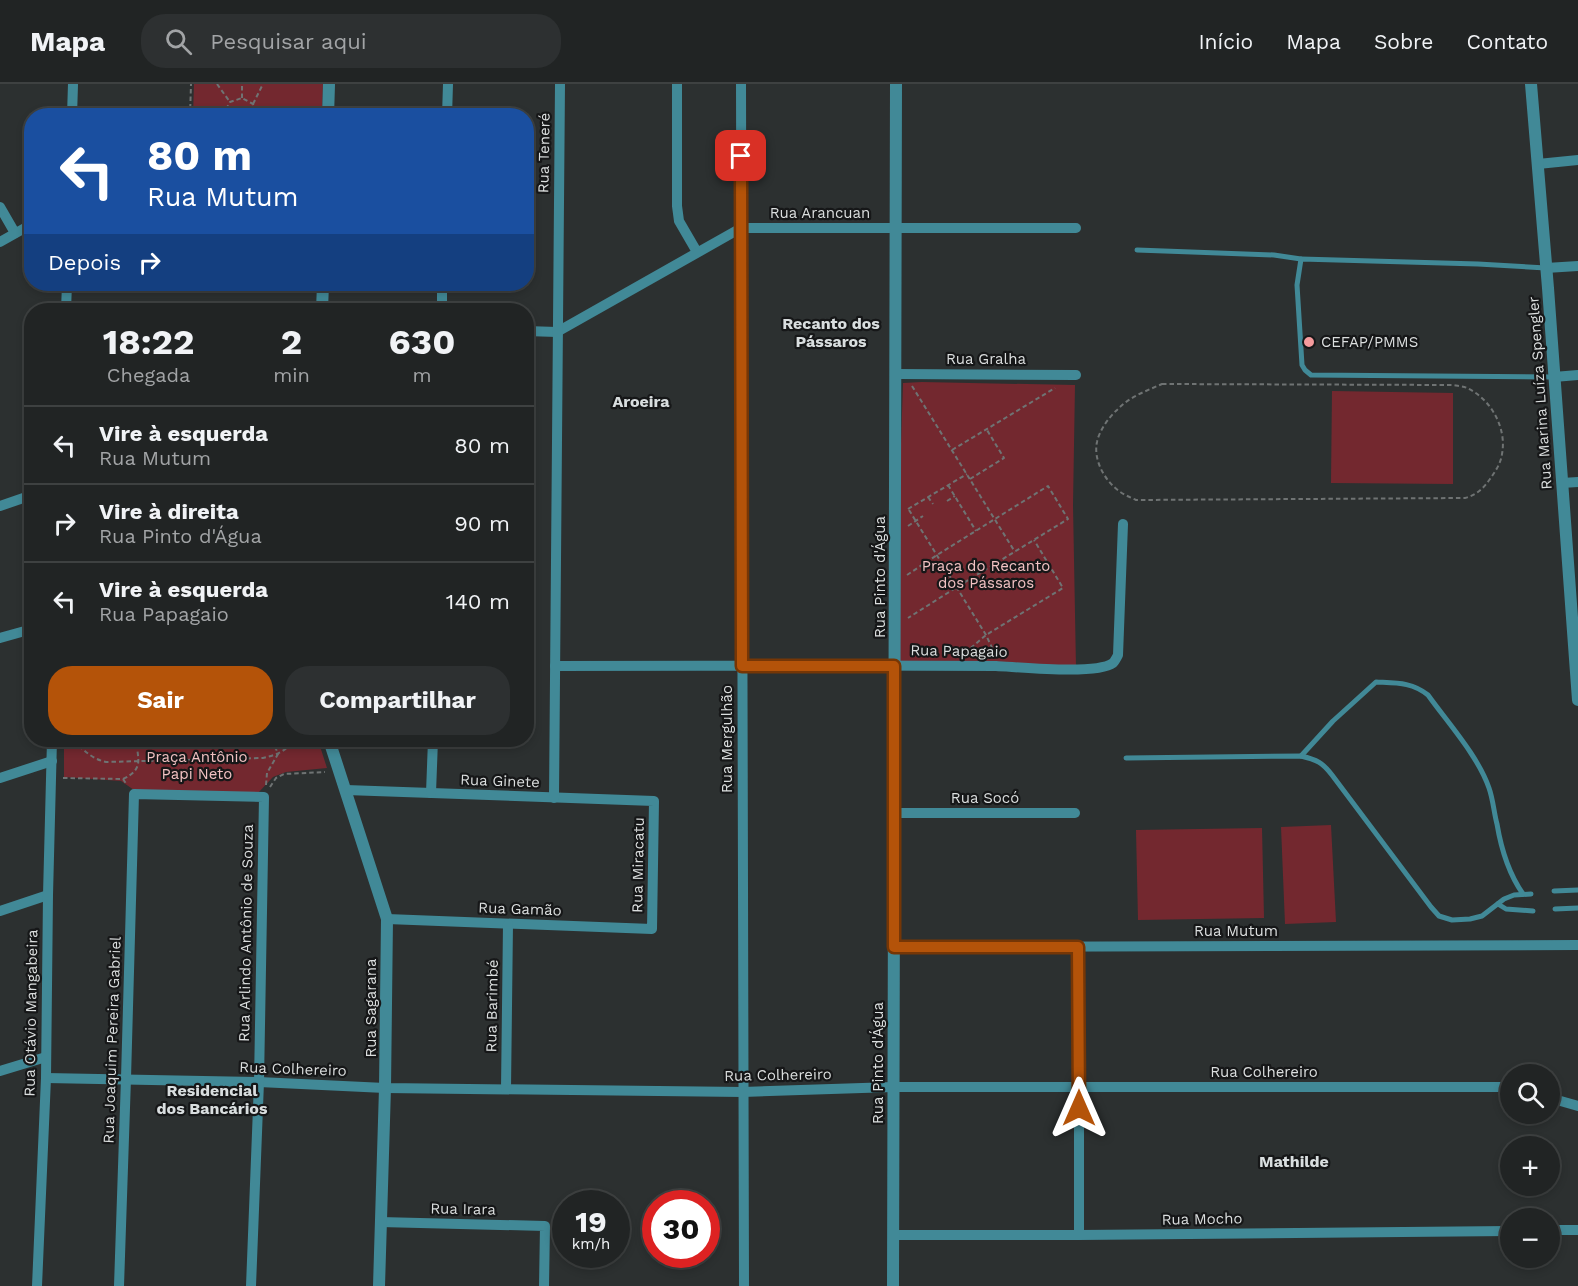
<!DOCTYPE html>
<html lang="pt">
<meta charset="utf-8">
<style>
body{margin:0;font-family:"Work Sans",sans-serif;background:#2d3031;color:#f1f3f6;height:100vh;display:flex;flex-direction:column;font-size:22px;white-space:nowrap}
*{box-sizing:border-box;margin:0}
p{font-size:20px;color:#a2a4a6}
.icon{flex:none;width:33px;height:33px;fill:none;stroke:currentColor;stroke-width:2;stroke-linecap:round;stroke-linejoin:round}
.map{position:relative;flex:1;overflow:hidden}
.drawer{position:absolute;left:24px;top:219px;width:510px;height:444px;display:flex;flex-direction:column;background:#212424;border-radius:24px;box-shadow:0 3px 9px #0003,0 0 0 2px #3e4141}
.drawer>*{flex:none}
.top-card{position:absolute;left:24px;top:24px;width:510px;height:183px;border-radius:24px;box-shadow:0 3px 9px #0003,0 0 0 2px #3e4141;background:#1a4fa0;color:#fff;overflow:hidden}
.buttons{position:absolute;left:1500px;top:980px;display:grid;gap:12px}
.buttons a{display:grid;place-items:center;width:60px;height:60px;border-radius:50%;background:#212424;box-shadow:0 3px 9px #0003,0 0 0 2px #3e4141;font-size:30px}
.speed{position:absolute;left:552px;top:1106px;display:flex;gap:12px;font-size:30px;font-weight:700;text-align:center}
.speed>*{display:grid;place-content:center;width:78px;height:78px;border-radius:50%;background:#212424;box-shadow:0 3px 9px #0003,0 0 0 2px #3e4141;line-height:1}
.speed small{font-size:15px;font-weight:400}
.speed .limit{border:9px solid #d22;background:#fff;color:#111}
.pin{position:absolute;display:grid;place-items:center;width:51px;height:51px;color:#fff;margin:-26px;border-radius:12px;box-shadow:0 3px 9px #0006}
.me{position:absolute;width:66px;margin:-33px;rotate:0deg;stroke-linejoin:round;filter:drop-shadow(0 0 4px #0008)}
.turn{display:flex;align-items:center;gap:21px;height:126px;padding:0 24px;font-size:27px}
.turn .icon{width:78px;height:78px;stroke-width:2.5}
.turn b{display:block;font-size:42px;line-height:51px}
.then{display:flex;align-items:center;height:57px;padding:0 24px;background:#0003;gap:12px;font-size:22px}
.eta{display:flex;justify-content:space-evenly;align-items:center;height:102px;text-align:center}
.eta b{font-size:36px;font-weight:700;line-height:42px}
.button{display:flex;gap:12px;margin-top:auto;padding:12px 24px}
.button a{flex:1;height:69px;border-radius:24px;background:#b45309;color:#fff;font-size:24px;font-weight:700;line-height:69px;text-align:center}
.button a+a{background:#2d3031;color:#f1f3f6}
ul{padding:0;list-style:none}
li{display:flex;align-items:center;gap:18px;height:78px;padding:0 24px;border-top:2px solid #3e4141}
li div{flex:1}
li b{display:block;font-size:22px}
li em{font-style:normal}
header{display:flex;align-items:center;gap:36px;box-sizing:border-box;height:84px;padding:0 30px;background:#212424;border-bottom:2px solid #3e4141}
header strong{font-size:28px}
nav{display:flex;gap:33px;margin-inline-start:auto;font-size:21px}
.search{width:420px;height:54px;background:#2d3031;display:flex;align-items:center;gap:15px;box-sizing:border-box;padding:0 21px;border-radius:24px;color:#a2a4a6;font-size:22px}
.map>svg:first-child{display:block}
.green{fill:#73282f}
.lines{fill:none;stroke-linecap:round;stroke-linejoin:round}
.path{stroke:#6f7373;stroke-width:2;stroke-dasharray:4.5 3;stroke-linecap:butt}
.service{stroke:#418997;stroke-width:5}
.minor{stroke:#418997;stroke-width:10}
.tertiary{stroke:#418997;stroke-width:12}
.route-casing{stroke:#753606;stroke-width:15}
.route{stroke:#b45309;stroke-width:10}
.poi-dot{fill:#f59b9d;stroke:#161718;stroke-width:2}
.labels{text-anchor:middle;stroke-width:4.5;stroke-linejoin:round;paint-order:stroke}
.street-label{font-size:15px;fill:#dbdede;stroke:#161718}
.poi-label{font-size:15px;fill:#dbdede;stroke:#161718;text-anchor:start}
.park-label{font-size:15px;fill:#f2c2c3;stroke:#161718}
.neighbourhood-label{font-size:16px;font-weight:bold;fill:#d9dedf;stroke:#161718}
</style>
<header>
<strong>Mapa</strong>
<div class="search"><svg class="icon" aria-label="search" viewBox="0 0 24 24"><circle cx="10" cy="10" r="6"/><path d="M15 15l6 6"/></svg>Pesquisar aqui</div>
<nav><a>Início</a><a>Mapa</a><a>Sobre</a><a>Contato</a></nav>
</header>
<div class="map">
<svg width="1578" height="1202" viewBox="0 0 1578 1202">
<rect width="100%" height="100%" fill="#2c3030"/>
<!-- green -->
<g class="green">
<polygon points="194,0 323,0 322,31 193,31"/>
<polygon points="922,298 1075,301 1073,421 1076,583 897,578 898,450 903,299"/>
<polygon points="1332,307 1453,309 1453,400 1331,399"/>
<polygon points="64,656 318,656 327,684 286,688 273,693 258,709 134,706 121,697 64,693"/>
<polygon points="1331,741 1336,838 1285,840 1281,743"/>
<polygon points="1262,744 1264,834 1138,836 1136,746"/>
</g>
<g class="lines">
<!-- path -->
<g class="path">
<polyline points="217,0 230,18"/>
<polyline points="242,14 242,0"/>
<polyline points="253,20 263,0"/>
<polyline points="190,32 191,0"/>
<polyline points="225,32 224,29 230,18 242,14 253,20 257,32"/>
<path d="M1162,300L1453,301C1458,302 1463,302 1467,304C1491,315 1507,344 1502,370C1501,379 1495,388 1490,395C1483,405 1476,411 1465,414L1136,416C1130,413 1124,411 1119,407C1105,397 1093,376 1097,358C1099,347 1109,333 1117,326C1129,313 1146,307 1162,300Z"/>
<polyline points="912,302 1015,468"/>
<polyline points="952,366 1055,304"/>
<polyline points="970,395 1004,374 987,346"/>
<polyline points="948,401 976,447"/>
<polyline points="928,413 933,420"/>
<polyline points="947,417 955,412"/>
<polyline points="908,425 967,390"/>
<polyline points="909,426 986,551 995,570"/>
<polyline points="908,442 923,432"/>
<polyline points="907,491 937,471 1048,402 1068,435 957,503 908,534"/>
<polyline points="965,569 986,551 1063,504 1034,456"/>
<path d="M74,656C83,666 92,675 106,678L263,674C275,671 287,668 292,656"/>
<polyline points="63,694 123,695 127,701"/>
<path d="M123,695C144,685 138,676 136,656"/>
<polyline points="266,701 267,689 278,670 276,665 267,656"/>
<polyline points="270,703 276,694 284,690 325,688"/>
</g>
<!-- service -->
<g class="service">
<polyline points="1137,166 1274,171 1301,175"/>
<polyline points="1546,184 1478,180 1301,175 1297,201 1302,281 1305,286 1311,291 1553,293"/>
<path d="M1301,672L1333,637L1376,598C1396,599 1412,598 1428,611C1448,639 1478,672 1489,704C1493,715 1494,729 1497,740C1501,764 1509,790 1523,810"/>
<path d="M1126,674L1301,672C1317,676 1322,678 1332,691L1431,823L1439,832L1452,836L1470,835L1482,832L1504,815L1514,811L1531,810"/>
<polyline points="1554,807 1578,806"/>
<polyline points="1498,820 1506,825 1533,827"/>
<polyline points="1555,825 1578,824"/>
</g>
<!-- minor -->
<g class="minor">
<polyline points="677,0 677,122 679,137 697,168"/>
<polyline points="741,0 744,1202"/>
<polyline points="72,32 73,0"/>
<polyline points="447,32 448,0"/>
<polyline points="1538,80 1578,76"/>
<polyline points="0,123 15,149"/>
<polyline points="0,158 32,140"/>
<polyline points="1546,184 1578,182"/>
<polyline points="66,226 67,200"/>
<polyline points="442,226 442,200"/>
<polyline points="526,247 557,248 741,144 1076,144"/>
<polyline points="895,290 1076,291"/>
<polyline points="1554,293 1578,291"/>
<polyline points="1562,399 1578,398"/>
<polyline points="0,422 32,411"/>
<polyline points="0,554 32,545"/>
<path d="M555,582C702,582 849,581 996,582C1019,583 1097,591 1113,579C1114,578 1117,573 1118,571L1123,440"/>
<polyline points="0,694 52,677"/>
<polyline points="346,706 654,717 652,845 387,835"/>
<polyline points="431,709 433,656"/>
<polyline points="554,714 560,0"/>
<polyline points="894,729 1075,729"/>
<polyline points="0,827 48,811"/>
<polyline points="894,863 1578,861"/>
<polyline points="1079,863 1079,1151"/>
<polyline points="0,987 46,973"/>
<polyline points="46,994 259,998 385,1004 743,1008 893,1003 1510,1003"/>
<polyline points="506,1005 508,840"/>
<polyline points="1550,1014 1578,1022"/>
<polyline points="380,1138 545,1142 544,1202"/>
<polyline points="1550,1146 1578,1146"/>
<polyline points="893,1151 1079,1151 1510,1147"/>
<polyline points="37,1202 46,994 48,811 52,656"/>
<polyline points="119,1202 126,994 134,710 264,713 259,998 251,1202"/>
</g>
<!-- tertiary -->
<g class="tertiary">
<polyline points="1531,0 1548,204 1578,616"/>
<polyline points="328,32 329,0"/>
<polyline points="322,226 323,200"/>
<polyline points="329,656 387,835 385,1004 379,1202"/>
<polyline points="893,1202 896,0"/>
</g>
</g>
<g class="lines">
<!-- route casing -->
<g class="route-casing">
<polyline id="route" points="741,72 742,582 894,582 894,863 1078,863 1079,1024"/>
</g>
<!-- route -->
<use href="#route" class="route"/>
</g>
<!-- markers -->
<circle class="poi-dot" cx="1309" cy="258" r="6"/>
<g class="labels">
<!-- street labels -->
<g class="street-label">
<text transform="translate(544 69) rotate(-89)" y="5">Rua Teneré</text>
<text x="820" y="134">Rua Arancuan</text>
<text x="986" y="280">Rua Gralha</text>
<text transform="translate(1540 309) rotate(-94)" y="5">Rua Marina Luíza Spengler</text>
<text transform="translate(880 493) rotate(-90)" y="5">Rua Pinto d'Água</text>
<text transform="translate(959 567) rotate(1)" y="5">Rua Papagaio</text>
<text transform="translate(727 655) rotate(-90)" y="5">Rua Mergulhão</text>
<text transform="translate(500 697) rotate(2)" y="5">Rua Ginete</text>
<text x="985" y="719">Rua Socó</text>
<text transform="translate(638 781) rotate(-89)" y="5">Rua Miracatu</text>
<text transform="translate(520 825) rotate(2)" y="5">Rua Gamão</text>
<text x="1236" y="852">Rua Mutum</text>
<text transform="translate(246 849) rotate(-89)" y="5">Rua Arlindo Antônio de Souza</text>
<text transform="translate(492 922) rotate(-89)" y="5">Rua Barimbé</text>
<text transform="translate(371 924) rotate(-90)" y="5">Rua Sagarana</text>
<text transform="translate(31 929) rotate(-89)" y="5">Rua Otávio Mangabeira</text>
<text transform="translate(112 956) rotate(-88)" y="5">Rua Joaquim Pereira Gabriel</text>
<text transform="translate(878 979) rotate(-90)" y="5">Rua Pinto d'Água</text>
<text transform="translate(293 985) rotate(2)" y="5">Rua Colhereiro</text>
<text x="1264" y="993">Rua Colhereiro</text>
<text transform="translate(778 991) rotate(-1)" y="5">Rua Colhereiro</text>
<text transform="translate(463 1125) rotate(1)" y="5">Rua Irara</text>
<text transform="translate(1202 1135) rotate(-1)" y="5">Rua Mocho</text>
</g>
<!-- poi labels -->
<g class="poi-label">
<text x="1321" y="263">CEFAP/PMMS</text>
</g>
<!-- park labels -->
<g class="park-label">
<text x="986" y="487">Praça do Recanto<tspan x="986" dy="17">dos Pássaros</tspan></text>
<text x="197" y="678">Praça Antônio<tspan x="197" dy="17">Papi Neto</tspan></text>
</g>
<!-- neighbourhood labels -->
<g class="neighbourhood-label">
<text x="831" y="245">Recanto dos<tspan x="831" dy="18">Pássaros</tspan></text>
<text x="641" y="323">Aroeira</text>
<text x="212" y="1012">Residencial<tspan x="212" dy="18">dos Bancários</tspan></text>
<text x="1294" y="1083">Mathilde</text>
</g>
</g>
</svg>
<div class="buttons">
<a><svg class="icon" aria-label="search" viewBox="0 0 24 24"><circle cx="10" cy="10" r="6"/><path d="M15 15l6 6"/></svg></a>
<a>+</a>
<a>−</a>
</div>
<div class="speed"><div>19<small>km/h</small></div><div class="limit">30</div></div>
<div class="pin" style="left:741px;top:72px;background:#d93025"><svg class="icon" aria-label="arrive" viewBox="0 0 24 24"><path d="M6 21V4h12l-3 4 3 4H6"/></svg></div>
<svg class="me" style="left:1079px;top:1024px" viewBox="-20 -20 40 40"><path d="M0-17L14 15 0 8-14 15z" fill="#b45309" stroke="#fff" stroke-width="4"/></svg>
<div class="top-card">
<div class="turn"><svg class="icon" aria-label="left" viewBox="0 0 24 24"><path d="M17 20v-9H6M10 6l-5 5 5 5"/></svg><div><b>80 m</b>Rua Mutum</div></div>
<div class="then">Depois<svg class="icon" aria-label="right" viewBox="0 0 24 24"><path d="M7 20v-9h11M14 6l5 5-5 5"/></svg></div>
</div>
<section class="drawer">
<div class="eta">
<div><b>18:22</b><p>Chegada</p></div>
<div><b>2</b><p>min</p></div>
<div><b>630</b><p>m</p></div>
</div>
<ul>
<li><svg class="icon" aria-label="left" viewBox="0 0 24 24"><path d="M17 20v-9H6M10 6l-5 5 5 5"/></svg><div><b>Vire à esquerda</b><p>Rua Mutum</p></div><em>80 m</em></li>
<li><svg class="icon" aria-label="right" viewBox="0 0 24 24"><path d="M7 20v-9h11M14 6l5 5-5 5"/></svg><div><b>Vire à direita</b><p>Rua Pinto d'Água</p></div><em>90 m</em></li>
<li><svg class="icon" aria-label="left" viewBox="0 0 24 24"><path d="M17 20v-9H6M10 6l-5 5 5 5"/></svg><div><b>Vire à esquerda</b><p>Rua Papagaio</p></div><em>140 m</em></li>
</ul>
<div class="button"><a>Sair</a><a>Compartilhar</a></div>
</section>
</div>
